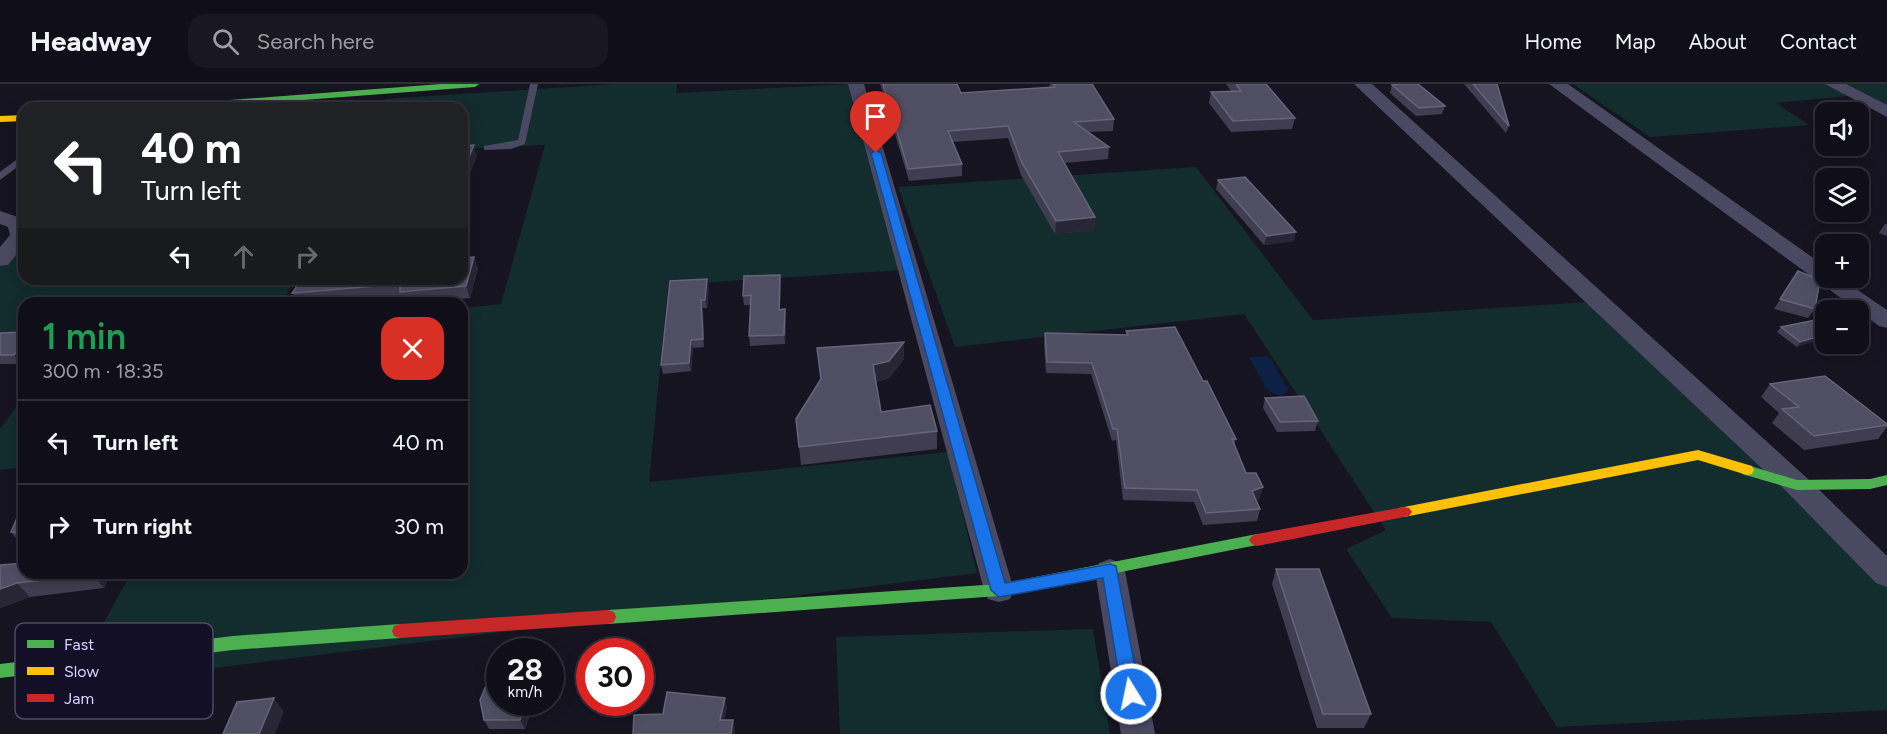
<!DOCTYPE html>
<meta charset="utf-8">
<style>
body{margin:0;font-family:Figtree,sans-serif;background:#191822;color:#f1f3f6;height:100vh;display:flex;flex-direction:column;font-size:22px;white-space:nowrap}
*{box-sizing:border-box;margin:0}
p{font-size:20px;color:#9c9ca2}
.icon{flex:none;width:33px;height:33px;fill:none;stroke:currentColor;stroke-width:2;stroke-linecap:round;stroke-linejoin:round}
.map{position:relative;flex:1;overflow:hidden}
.details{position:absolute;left:18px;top:213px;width:450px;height:282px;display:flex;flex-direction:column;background:#100f19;border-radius:18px;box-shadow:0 3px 15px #0003,0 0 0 2px #302f38}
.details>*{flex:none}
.banner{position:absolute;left:18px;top:18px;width:450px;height:183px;border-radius:18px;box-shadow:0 3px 15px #0003,0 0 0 2px #302f38;background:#202124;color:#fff;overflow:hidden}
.fabs{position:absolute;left:1815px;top:18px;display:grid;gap:12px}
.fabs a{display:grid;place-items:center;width:54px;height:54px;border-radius:12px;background:#100f19;box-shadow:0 3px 15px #0003,0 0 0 2px #302f38;font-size:30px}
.speed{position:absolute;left:486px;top:554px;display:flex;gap:12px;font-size:30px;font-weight:700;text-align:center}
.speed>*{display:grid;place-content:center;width:78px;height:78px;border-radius:50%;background:#100f19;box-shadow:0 3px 15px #0003,0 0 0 2px #302f38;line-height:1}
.speed small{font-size:15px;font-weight:400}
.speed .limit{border:9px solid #d22;background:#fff;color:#111}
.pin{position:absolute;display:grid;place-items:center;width:51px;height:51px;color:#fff;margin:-62px -26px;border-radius:50% 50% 50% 0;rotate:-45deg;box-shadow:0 0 6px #0007}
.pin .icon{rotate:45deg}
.me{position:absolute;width:66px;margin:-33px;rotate:350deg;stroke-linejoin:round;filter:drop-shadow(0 0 4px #0008)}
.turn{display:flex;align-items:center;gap:21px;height:126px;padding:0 24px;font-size:27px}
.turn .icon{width:78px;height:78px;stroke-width:2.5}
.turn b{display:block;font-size:42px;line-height:51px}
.lanes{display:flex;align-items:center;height:57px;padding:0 24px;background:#0003;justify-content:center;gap:30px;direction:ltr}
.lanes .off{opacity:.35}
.round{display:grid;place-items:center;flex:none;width:63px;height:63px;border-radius:18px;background:#191822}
.headline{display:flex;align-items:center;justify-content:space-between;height:102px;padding:0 24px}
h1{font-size:36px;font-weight:600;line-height:45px;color:#1e9e55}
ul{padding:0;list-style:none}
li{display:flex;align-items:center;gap:18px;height:84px;padding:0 24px;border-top:2px solid #302f38}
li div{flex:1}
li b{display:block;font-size:22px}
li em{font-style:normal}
header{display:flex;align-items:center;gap:36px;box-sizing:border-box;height:84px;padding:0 30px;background:#100f19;border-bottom:2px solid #302f38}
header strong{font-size:28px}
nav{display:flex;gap:33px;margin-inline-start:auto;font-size:21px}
.search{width:420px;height:54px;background:#191822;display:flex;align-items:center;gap:15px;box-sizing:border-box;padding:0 21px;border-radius:18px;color:#9c9ca2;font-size:22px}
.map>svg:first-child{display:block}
.green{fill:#132c2d}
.water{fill:#0d2144}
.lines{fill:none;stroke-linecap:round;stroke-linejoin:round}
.lane{fill:#4a4962;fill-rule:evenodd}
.street{fill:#4a4962;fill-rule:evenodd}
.fast{fill:#4caf50;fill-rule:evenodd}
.slow{fill:#ffc107;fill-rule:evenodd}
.jam{fill:#c62828;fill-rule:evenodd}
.wall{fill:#403d50}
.shaded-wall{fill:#282635}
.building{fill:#504e63;stroke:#66637b;stroke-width:1.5}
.route{fill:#1a73e8;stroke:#114b97;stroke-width:1.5}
.key{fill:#130f26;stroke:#4e4a67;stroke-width:1.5}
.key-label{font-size:16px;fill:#d9d4ff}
</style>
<header>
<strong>Headway</strong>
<div class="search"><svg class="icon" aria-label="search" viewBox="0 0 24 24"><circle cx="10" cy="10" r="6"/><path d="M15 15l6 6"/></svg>Search here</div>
<nav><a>Home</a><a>Map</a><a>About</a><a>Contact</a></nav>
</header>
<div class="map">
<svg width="1887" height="650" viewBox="0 0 1887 650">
<rect width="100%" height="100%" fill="#161421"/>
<!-- green -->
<g class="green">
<polygon points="615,0 677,0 676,9 852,0 902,186 668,201 649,398 948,368 977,489 69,602 131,489 462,489 462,224 501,220 545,61 462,65 462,24 382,24 385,15"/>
<polygon points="1573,0 1887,0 1887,21 1850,12 1776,19 1809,41 1650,53"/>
<polygon points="1196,83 1313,236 1587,218 1887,503 1887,626 1557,643 1491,538 1392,534 1346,465 1386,446 1244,230 955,263 898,103"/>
<polygon points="24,147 24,195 295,195 283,219 24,219 24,248 0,248 0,175"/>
<polygon points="24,312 24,383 0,386 0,345"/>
<polygon points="1093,545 1110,650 840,650 836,553"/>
</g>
<!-- water -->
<polygon class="water" points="1269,272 1288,305 1287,309 1280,312 1267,306 1249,273"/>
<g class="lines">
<!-- lane -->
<g class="lane">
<polygon points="530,0 538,0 525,60 511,65 484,66 484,62 518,56"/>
<polygon points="24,70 24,78 0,96 0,88"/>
</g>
<!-- street -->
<g class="street">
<polygon points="848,0 864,0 1014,506 1010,515 999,518 988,515 984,506"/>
<polygon points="1354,0 1372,0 1807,394 1887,472 1887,503 1876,499 1787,408"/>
<polygon points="1549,0 1568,0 1826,183 1826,194 1840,194 1887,226 1887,244 1879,242"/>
<polygon points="1825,0 1846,0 1887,21 1887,33"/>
<polygon points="0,127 24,135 24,161 8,181 0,182 0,163 10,151 8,143 0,140"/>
<polygon points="1110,475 1121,479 1125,487 1155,650 1121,650 1095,487 1099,479"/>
</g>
<!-- fast -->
<g class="fast">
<polygon points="441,0 479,0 475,3 199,24 159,24 164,21"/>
<polygon points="1747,381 1797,396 1870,395 1887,391 1887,401 1870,405 1797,406 1742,390 1740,386 1742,382"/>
<polygon points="1257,450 1262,452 1265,456 1262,460 999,512 608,540 602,538 600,533 602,528 608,526 999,500"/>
<polygon points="400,540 406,542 408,547 406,552 400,554 233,566 0,594 0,580 233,552"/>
</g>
<!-- slow -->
<g class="slow">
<polygon points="24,31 24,37 0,38 0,32"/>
<polygon points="1698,366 1752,382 1754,386 1752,390 1747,391 1698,376 1404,433 1399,432 1396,428 1399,424 1404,423"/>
</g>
<!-- jam -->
<g class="jam">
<polygon points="1404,423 1409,424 1412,428 1409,432 1257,462 1252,460 1249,456 1252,452 1257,450"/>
<polygon points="608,526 614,528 616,533 614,538 608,540 400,554 394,552 392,547 394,542 400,540"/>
</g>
</g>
<!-- wall -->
<g class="wall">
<polygon points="880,0 957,0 961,9 1049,3 1050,0 1092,0 1114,35 1113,47 1089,48 1109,63 1108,75 1065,79 1095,133 1094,146 1055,150 1021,91 1008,54 953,58 962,80 962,92 909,97"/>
<polygon points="1226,0 1266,0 1295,34 1292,45 1231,48 1209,19 1211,8 1231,7"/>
<polygon points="1464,0 1497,0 1509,42 1506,49"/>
<polygon points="1392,1 1445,22 1442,30 1416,32 1390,9"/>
<polygon points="1218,96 1294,157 1264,161 1216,105"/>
<polygon points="1885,140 1887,140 1887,152 1879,149"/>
<polygon points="478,184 470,214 416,219 404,219 401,212 321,219 297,219 292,209"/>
<polygon points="1798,187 1815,225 1808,234 1774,225"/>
<polygon points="780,191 781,200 780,225 785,225 786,235 785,260 750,262 749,252 751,221 744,221 743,212"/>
<polygon points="709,203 707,224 703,224 704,263 693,264 691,287 663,290 661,281"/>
<polygon points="1826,234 1797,263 1777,248 1781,243"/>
<polygon points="1126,247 1203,297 1236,355 1234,362 1246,389 1263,403 1259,415 1256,416 1260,425 1257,437 1203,441 1194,418 1123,416 1116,356 1112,357 1091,290 1046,289 1044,260 1045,249 1126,251"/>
<polygon points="0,249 21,280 0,280"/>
<polygon points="817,264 904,275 889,294 876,298 881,328 937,347 937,365 801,381 799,363 821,296"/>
<polygon points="1770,300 1887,340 1887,343 1878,355 1804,366 1772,339 1779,329 1761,313"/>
<polygon points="1265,314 1318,337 1315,347 1277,348 1263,324"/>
<polygon points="24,422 24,458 19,458 11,448"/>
<polygon points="0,481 24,489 111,489 104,504 30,513 0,524"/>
<polygon points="1276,485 1371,630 1364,644 1317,644 1272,500"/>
<polygon points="500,618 534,618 525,645 489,645 484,636"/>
</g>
<!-- shaded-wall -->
<g class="shaded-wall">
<polygon points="474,61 477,72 462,110 462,89"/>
<polygon points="1095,133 1094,146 1055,150 1056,137"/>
<polygon points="1296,148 1294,157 1264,161 1267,152"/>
<polygon points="474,173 478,184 470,214 466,202"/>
<polygon points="780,191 781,200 780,235 779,226"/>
<polygon points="707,195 709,203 707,224 705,216"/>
<polygon points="701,216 703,224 704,263 703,255"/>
<polygon points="785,225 786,235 785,260 784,251"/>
<polygon points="1826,250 1826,254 1797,263 1800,258"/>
<polygon points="691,256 693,264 691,287 689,279"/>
<polygon points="904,258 904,275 889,294 874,299 873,281"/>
<polygon points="24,260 24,277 21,280 14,271"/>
<polygon points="1263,403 1259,415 1249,418 1252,407"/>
<polygon points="93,489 111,489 104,504 92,490"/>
<polygon points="17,499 30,513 0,524 0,505"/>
<polygon points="274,614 284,628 275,650 259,650"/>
<polygon points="725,614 727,624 722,646 720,636"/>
<polygon points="527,618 534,618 525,645 520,636"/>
<polygon points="733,636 735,646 735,650 731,650"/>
</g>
<!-- building -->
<g class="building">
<polygon points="883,0 957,0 961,9 1055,3 1053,0 1092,0 1114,35 1074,38 1109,63 1058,68 1095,133 1056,137 1022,79 1008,42 948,47 962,80 908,85"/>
<polygon points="1236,0 1266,0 1295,34 1233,37 1211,8 1241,7"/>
<polygon points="1401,0 1418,0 1445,22 1419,24 1392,1"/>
<polygon points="1473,0 1497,0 1509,42"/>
<polygon points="474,61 462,89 462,62"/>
<polygon points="1245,93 1296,148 1267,152 1218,96"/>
<polygon points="474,173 466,202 400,208 400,200 292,209 302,195 462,195 462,174"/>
<polygon points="1798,187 1820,196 1815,225 1780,215"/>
<polygon points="780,191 779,226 785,225 784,251 749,252 751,211 743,212 744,192"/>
<polygon points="707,195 705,216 701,216 703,255 691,256 689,279 661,281 670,197"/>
<polygon points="1826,234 1826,250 1800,258 1781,243"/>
<polygon points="1175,243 1203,297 1207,297 1236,355 1232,355 1246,389 1256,389 1263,403 1252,407 1260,425 1206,429 1197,406 1125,404 1117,345 1113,345 1092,279 1047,278 1045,249 1128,251 1126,247"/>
<polygon points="24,248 24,260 14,271 0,271 0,249"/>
<polygon points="904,258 889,277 873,281 881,328 930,321 937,347 799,363 796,335 821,295 817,264"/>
<polygon points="1825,292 1887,340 1887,341 1814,352 1782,325 1799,323 1770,300"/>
<polygon points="1304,312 1318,337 1280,338 1265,314"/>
<polygon points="22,422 24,422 24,449 11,448"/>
<polygon points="24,479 24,489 93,489 92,490 17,499 0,505 0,481"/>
<polygon points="1276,485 1319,485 1371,630 1323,630"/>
<polygon points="492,587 500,587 500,618 527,618 520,636 484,636 480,616"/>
<polygon points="667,608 725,614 720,636 733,636 731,650 633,650 634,631 663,630"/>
<polygon points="274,614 259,650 223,650 237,618"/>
</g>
<!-- route -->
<polygon class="route" points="876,66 881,69 1005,499 1110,480 1116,482 1140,610 1137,616 1131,618 1125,616 1122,610 1103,494 999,513 991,506 871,69"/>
<!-- legend -->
<rect x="15" y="539" width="198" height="96" rx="9" class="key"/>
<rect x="27" y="556" width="27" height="8" fill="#4caf50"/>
<rect x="27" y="583" width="27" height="8" fill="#ffc107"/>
<rect x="27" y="610" width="27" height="8" fill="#c62828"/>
<g class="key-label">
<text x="64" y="566">Fast</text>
<text x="64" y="593">Slow</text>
<text x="64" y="620">Jam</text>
</g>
</svg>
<div class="fabs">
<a><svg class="icon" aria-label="sound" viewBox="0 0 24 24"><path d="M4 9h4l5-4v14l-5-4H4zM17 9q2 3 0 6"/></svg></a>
<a><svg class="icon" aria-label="layers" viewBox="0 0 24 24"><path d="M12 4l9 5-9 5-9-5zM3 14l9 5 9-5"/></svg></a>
<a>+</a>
<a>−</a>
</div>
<div class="speed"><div>28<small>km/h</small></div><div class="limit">30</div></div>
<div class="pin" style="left:876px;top:69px;background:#d93025"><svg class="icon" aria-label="arrive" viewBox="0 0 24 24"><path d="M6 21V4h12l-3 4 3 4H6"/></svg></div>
<svg class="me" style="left:1131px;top:610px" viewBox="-20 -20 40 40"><circle r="17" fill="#1a73e8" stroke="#fff" stroke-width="3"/><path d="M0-11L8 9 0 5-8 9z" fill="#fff"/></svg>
<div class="banner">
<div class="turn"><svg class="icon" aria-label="left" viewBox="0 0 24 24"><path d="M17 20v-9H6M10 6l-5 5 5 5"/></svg><div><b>40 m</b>Turn left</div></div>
<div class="lanes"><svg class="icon" aria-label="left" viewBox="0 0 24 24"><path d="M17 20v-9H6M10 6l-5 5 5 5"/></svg><svg class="icon off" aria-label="ahead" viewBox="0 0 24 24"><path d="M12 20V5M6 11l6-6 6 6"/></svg><svg class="icon off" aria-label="right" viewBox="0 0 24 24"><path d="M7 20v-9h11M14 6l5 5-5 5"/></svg></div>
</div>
<section class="details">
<div class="headline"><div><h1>1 min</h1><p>300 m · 18:35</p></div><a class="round" style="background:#d93025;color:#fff"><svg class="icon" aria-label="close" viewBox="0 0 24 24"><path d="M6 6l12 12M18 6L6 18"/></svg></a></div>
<ul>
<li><svg class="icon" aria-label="left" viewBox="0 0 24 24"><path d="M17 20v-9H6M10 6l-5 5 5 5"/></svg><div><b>Turn left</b></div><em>40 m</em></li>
<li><svg class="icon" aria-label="right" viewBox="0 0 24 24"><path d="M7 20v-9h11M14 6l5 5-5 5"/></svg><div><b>Turn right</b></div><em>30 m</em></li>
</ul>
</section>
</div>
